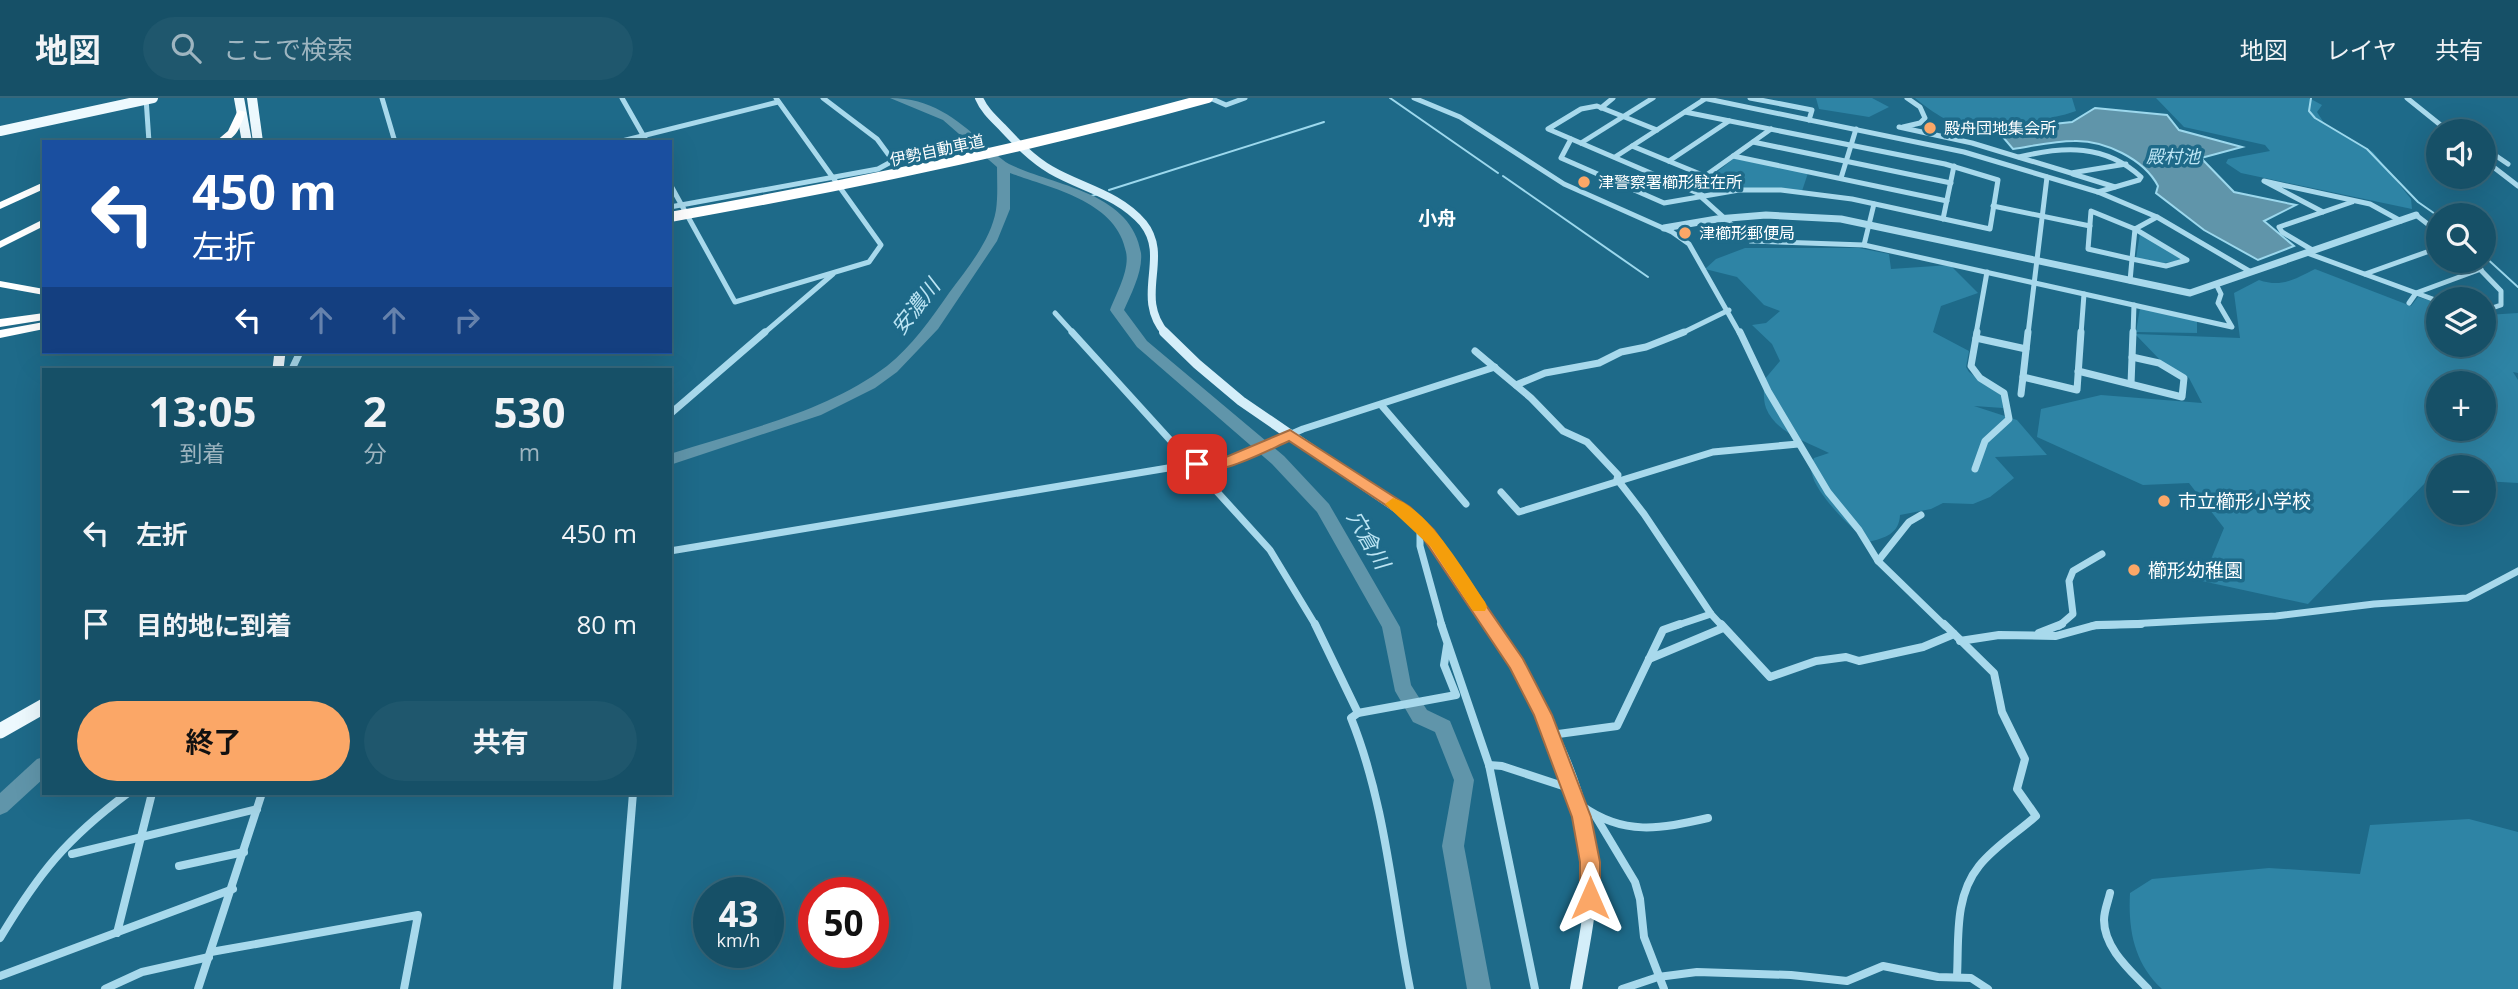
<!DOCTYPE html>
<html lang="ja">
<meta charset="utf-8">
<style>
body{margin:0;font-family:"Open Sans","Noto Sans JP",sans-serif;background:#1f576d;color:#f1f3f6;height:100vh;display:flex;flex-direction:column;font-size:26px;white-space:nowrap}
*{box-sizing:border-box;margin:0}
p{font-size:23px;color:#9eb5c0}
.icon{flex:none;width:38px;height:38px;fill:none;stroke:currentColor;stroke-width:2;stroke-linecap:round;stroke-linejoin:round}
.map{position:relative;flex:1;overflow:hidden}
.sheet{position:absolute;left:42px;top:270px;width:630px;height:427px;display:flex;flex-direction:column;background:#165067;border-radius:0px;box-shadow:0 7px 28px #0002,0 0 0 2px #35677b}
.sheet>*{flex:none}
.banner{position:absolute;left:42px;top:42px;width:630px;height:214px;border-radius:0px;box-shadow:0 7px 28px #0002,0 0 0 2px #35677b;background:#1a4fa0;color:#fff;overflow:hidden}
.tools{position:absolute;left:2426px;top:21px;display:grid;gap:14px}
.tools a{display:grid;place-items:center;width:70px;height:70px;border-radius:50%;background:#165067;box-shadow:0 7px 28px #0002,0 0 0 2px #35677b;font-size:35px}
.speed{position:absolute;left:693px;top:779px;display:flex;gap:14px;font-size:35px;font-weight:700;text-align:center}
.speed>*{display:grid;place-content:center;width:91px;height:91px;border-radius:50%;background:#165067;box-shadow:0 7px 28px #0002,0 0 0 2px #35677b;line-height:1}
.speed small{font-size:18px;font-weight:400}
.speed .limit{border:10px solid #d22;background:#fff;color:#111}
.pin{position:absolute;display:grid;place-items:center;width:60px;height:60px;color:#fff;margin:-30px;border-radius:14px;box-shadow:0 4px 10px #0006}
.me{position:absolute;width:77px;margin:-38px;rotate:0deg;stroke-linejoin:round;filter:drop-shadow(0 0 5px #0008)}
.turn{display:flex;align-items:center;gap:24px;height:147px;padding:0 35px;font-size:32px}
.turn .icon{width:91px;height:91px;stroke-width:2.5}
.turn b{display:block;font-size:49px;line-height:60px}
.lanes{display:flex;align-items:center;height:66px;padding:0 35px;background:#0003;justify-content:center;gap:35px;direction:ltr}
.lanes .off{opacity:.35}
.eta{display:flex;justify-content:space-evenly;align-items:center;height:119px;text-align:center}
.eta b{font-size:42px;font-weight:700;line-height:49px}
.action{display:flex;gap:14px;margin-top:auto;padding:14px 35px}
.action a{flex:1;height:80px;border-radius:42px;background:#fba767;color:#111;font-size:28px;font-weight:700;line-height:80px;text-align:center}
.action a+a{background:#1f576d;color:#f1f3f6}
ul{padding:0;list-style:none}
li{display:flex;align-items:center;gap:21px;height:91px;padding:0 35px}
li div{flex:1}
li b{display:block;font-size:26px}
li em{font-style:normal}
header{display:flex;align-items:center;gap:42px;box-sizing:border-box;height:98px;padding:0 35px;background:#165067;border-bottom:2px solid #35677b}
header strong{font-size:33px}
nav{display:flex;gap:38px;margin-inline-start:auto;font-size:24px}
.search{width:490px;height:63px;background:#1f576d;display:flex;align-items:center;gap:18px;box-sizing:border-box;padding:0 24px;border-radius:38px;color:#9eb5c0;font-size:26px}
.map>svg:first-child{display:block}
.green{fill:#2e84a5;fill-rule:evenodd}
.water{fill:#6095aa;stroke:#9cd8ed;stroke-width:2}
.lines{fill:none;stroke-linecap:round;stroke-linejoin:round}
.stream{stroke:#9cd8ed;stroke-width:2}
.river{fill:#6095aa;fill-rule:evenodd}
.minor-far2{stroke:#a8d9ec;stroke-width:5}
.minor-far1{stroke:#a8d9ec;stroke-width:7}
.minor{stroke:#a8d9ec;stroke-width:8}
.tertiary{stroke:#a8d9ec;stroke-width:7}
.secondary-far2{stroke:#d4eef9;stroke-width:8}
.secondary-far1{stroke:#d4eef9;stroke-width:10}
.secondary{stroke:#d4eef9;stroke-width:12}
.primary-far2{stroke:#edf9fe;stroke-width:10}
.primary-far1{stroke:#edf9fe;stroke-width:11}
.primary{stroke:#edf9fe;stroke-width:15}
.motorway{fill:#fff;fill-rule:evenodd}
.motorway-bridge{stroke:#fff;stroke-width:10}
.route{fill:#fba767;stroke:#a36d43;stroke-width:2}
.slow{fill:#f59e0b}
.poi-dot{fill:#fba767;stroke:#1e6a89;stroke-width:2.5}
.labels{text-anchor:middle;stroke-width:7;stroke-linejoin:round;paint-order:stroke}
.far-poi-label{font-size:16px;fill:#fff;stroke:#1e6a89;text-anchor:start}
.far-street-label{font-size:16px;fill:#fff;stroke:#1e6a89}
.far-water-label{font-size:18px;font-style:italic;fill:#bce5f4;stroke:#1e6a89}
.far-quarter-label{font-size:19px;font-weight:bold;fill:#fff;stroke:#1e6a89}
.poi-label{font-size:19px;fill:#fff;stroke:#1e6a89;text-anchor:start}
.water-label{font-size:21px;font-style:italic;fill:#bce5f4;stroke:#1e6a89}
</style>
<header>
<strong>地図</strong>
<div class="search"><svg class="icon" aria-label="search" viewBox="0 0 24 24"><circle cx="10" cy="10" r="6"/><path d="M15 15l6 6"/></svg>ここで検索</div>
<nav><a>地図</a><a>レイヤ</a><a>共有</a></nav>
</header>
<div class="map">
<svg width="2518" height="891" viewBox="0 0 2518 891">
<rect width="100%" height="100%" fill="#1e6a89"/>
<!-- green -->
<g class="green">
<polygon points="1816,0 1872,0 1889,9 1869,19 1819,11"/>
<path d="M1915,0H2072L2076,13C2057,20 2037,22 2017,25C1969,32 1954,32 1915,0Z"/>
<polygon points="2156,0 2309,0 2322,7 2317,14 2324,25 2373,54 2411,101 2412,111 2241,75 2226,65 2228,61 2270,53 2265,47 2184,29"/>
<polygon points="1733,61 1737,61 1808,75 1802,93 1739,90 1711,79"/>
<polygon points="2140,136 2180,160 2181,162 2164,165 2136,160"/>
<path d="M1745,150H1859L1889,156L1891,171L1950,167L1978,195L1941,208L1933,234L1969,253L1966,269L1969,274L2002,298L2003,310L1974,308L2017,322L2047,357L1995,359L2014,380L1990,399L1973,406L1943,405L1931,411L1900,417C1899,436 1885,440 1868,444C1852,431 1816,396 1812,376C1810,371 1812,365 1814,360L1829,355C1807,344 1776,335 1766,310C1763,302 1764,291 1764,282L1780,263L1772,246L1752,227L1766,225L1780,213L1764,207L1737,179L1705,171L1716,161Z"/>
<path d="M2315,171L2411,208L2418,199L2438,205V247H2483V225L2487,217L2518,215V275L2513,274L2518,282V385L2483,383V369H2438V385H2425L2308,506L2202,483L2224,430L2189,385L2143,387L2037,339L2041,311L2101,297L2202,305L2189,280L2162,264L2135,236L2240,240L2234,195L2259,182C2282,190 2295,181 2315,171ZM2438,285H2483V331H2438Z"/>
<polygon points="2140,210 2197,223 2197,235 2136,234"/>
<path d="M2469,721L2518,734V891H2162C2134,865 2128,832 2130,795L2152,781L2269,770L2360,776L2370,727Z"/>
</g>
<!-- water -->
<path class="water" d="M2095,10L2167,17L2179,32L2242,49L2201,60L2234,94L2296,107L2264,123L2294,148L2258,162L2204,132L2156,95L2158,88C2144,61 2104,42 2074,43C2054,43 2033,48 2013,51L1997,32L2072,24Z"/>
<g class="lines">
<!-- stream -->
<g class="stream">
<polyline points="1390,0 1498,75"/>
<polyline points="2311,0 2309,13 2315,20 2367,51 2418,104 2438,118"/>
<polyline points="1503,78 1648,179"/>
<polyline points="1109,92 1324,24"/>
<polyline points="1088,99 1098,96"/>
<polyline points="2483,157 2518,189"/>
</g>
<!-- river -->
<g class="river">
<path d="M890,0C931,0 955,20 984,45C992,52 1000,61 1009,66C1053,88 1131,93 1141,155C1143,173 1131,196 1124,212L1147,243L1284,358L1329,406L1400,529L1411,587L1427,612L1450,623L1474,682L1464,748L1491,891H1467L1442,748L1454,682L1435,634L1413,624L1395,593L1382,529L1317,414L1272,366L1137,249L1112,215L1110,212C1116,196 1130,172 1126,154C1117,103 1051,90 1010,75V111L997,143L938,231L897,274L875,290L821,317L670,367V356C743,332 825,315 887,268C912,248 931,221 949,195C967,171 991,142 996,112C998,98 997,83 997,69L943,22Z"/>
<polygon points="44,659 44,680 7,714 0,717 0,695 37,661"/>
</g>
<!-- minor-far2 -->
<g class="minor-far2">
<polyline points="146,0 149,44"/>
<polyline points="382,0 395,44"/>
<polyline points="622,0 647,44"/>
<polyline points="1210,0 1226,7 1245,0"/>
<polyline points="1414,0 1460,19 1564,86 1672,134 1689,146 1740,236"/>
<polyline points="1703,0 1964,54 2098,94 2157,119 2251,174"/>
<polyline points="1750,0 1812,12 1809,22"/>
<polyline points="2407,0 2448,33"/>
<polyline points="1601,10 1613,0"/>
<polyline points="1899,29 1972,45 2071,75 2126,66"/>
<polyline points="1903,29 1920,25 1925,20 1920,9 1907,0"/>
<polyline points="1657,32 1597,8 1581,11 1548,31 1702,97"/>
<polyline points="1571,41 1561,60 1664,105 1739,92 1781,92 1852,101 1990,131 1998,82 1945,66 1685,14"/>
<polyline points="618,44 778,4"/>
<polyline points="1753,44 1951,85"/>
<polyline points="1581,45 1653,0"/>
<polyline points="1632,48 1739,92"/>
<polyline points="2483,49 2508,66"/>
<polyline points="1733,58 1947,103"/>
<polyline points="1615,59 1705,1"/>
<path d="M2019,59C2064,48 2105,46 2141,79L2139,82L2098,94"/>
<polyline points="2483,61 2518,88"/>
<polyline points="1669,63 1729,23"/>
<polyline points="2073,76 2115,89"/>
<polyline points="1705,78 1771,31"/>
<polyline points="1841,80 1856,31"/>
<polyline points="670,86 735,204 869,164 881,147 776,0"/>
<polyline points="1700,98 1750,143 1864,147 2232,229 2218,205 2221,196 2216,186"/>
<polyline points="1993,108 2090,128"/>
<polyline points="670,109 878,71 889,65 891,60 877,41 823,0"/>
<polyline points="2323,114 2352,104"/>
<polyline points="2416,117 2438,134"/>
<polyline points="1943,121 1954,68"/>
<polyline points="2135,131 2157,119"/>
<polyline points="1864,147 1874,106"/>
<polyline points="2314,153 2282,134 2279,129 2323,114 2264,83 2370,106 2401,123"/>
<polyline points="2307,155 2438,203"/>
<polyline points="2132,161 2166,168 2187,162 2135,131"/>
<polyline points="2132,161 2088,151 2091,113 2135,131"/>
<polyline points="2132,161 2135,131"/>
<polyline points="2472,163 2501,193 2501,207 2483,213"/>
<polyline points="2365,176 2438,150"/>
<polyline points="2130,183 2132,161"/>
<polyline points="2409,205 2416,195 2481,171"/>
<polyline points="1055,215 1074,236"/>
<polyline points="763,236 833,176"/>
<polyline points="1680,236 1729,212"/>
<polyline points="1976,236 1987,174"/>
<polyline points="2028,236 2047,79"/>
<polyline points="2081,236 2084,196"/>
<polyline points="2133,236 2134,207"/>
</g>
<!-- minor-far1 -->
<g class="minor-far1">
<polyline points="1072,234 1270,452 1316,528"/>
<polyline points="1740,234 1768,293 1828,394 1859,432 1878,463 1945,528"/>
<polyline points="2028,234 2023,279 2077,292 2081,234"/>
<polyline points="1976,240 2026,251"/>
<polyline points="1475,253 1531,300 1563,333 1587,344 1618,377 1617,381 1644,416 1711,516 1722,528"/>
<polyline points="292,271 300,254"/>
<polyline points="2078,273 2182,299 2184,280 2159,265 2132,259"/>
<polyline points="2131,286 2133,234"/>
<polyline points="1516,287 1545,275 1599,265 1621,254 1646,249 1684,234"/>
<polyline points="2021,296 2023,279"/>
<polyline points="1382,308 1466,406"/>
<polyline points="670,316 765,234"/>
<polyline points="1975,371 1985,343 2009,321 2004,295 1980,280 1971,268 1977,234"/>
<polyline points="1501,394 1519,414 1713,354 1798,346"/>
<polyline points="1420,427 1420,448 1442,528"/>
<polyline points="670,453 1192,366 1220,367 1303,331 1495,269"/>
<polyline points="1878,463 1909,424 1921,417"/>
<polyline points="1675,528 1711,516"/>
<polyline points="2059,528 2073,516 2069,483 2073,473 2102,456"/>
<polyline points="2092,528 2276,518 2374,506 2467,500 2518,473"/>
</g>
<!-- minor -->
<g class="minor">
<polyline points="1315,526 1358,615"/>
<polyline points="1441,526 1489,667 1535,891"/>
<polyline points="1721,526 1770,579 1816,563 1846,559 1859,563 1923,549 1954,536"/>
<path d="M1944,526L1994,575L2002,614L2025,661L2017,691L2036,718C2017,735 1995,748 1979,768C1954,799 1959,841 1957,878"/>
<polyline points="2039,535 2062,526"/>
<polyline points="1960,543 1999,537 2056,538 2096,527 2141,526"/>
<polyline points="1649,561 1723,530"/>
<polyline points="1551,637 1617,628 1663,532 1680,526"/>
<polyline points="1489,667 1502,668 1572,691"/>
<path d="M1582,708C1624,738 1660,731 1708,720"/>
<polyline points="1596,719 1635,784 1640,801 1644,839 1664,891"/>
<polyline points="72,756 257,711"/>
<polyline points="179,768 244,754"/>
<path d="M2110,795C2108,804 2104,813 2104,822C2104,850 2130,872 2148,891"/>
<polyline points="117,835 152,695"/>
<path d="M0,840C39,775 66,741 128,695"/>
<polyline points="211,854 418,817 404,891"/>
<polyline points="0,878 233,791"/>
<polyline points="105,891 142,874 209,859"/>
<polyline points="198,891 262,695"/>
<polyline points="617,891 633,695"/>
<path d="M1410,891C1392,800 1386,707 1351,620L1358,615L1456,597L1444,567L1447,548"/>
<polyline points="1622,891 1658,879 1697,874 1791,877 1847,883 1883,868 1938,879 1971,880 1988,891"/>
</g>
<!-- tertiary -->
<polyline class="tertiary" points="1664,130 1717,121 1766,117 1841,121 2190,195 2416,117"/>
<!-- secondary-far2 -->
<path class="secondary-far2" d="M979,0C984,12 993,20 1002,29C1017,45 1032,61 1051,72C1082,90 1118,96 1143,125C1171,160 1133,198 1166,236"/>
<!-- secondary-far1 -->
<polyline class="secondary-far1" points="1164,234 1197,266 1241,303 1416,423 1441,452 1491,528"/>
<!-- secondary -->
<path class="secondary" d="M1490,526C1537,602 1589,687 1591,779C1591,817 1582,854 1576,891"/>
<!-- primary-far2 -->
<g class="primary-far2">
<polyline points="239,0 247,44"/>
<polyline points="252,0 258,44"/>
<polyline points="0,33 153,0"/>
</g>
<!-- primary-far1 -->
<polyline class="primary-far1" points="278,271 280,254"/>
<!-- primary -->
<polyline class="primary" points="0,633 44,608"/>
<!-- motorway -->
<g class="motorway">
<path d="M238,12L246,14C238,32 237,44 215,44L228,33Z"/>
<polygon points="44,84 44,91 0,111 0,104"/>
<polygon points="44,121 44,128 0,150 0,143"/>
<polygon points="0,183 44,191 44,197 0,189"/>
<polygon points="44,215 44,222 0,229 0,221"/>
<polygon points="44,224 44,231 0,240 0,232"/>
</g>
<!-- motorway-bridge -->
<path class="motorway-bridge" d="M670,119C851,87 1031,49 1208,0"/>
</g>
<!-- route -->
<path class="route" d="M1290,332L1410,409L1434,432L1523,561L1552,617L1591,719L1600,764V800L1597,806L1590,809L1583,806L1580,800V764L1572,719L1534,617L1510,570L1423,440L1399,416L1289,343C1268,352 1208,386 1190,366L1197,361L1219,362Z"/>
<!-- slow -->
<path class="slow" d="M1393,400C1428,410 1465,475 1485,504L1487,509L1485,513H1473L1431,449L1385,406Z"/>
<!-- markers -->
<g class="poi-dot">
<circle cx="1930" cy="30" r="7"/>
<circle cx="1584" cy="84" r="7"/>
<circle cx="1685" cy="135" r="7"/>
<circle cx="2164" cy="403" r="7"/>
<circle cx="2134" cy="472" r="7"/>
</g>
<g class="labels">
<!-- far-poi labels -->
<g class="far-poi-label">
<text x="1944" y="36">殿舟団地集会所</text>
<text x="1598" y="90">津警察署櫛形駐在所</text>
<text x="1699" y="141">津櫛形郵便局</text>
</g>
<!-- far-street labels -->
<g class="far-street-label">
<text transform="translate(937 52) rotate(-12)" y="6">伊勢自動車道</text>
</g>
<!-- far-water labels -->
<g class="far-water-label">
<text x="2173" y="65">殿村池</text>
</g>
<!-- far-quarter labels -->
<g class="far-quarter-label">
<text x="1437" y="127">小舟</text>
</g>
<!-- poi labels -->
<g class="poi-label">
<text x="2178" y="410">市立櫛形小学校</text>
<text x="2148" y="479">櫛形幼稚園</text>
</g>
<!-- water labels -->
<g class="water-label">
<text transform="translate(916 209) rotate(-52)" y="7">安濃川</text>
<text transform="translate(1368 442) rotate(60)" y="7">穴倉川</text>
</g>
</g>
</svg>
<div class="tools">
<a><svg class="icon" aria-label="sound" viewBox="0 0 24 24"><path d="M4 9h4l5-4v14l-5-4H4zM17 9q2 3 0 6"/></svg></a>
<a><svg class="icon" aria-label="search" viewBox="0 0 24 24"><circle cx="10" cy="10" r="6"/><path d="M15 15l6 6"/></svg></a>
<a><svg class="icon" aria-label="layers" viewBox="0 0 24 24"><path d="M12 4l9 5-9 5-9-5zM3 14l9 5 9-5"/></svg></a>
<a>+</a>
<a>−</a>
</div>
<div class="speed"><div>43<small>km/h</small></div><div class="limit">50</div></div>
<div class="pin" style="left:1197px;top:366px;background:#d93025"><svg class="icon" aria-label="arrive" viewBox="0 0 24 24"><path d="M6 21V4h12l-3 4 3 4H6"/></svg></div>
<svg class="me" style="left:1590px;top:800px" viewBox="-20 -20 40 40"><path d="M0-17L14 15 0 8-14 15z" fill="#fba767" stroke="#fff" stroke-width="4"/></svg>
<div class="banner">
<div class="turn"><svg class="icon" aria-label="left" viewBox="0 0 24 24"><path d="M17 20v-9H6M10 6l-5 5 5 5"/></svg><div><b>450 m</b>左折</div></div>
<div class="lanes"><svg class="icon" aria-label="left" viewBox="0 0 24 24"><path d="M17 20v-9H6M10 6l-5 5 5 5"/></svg><svg class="icon off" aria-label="ahead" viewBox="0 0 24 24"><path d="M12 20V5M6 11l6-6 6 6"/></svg><svg class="icon off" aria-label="ahead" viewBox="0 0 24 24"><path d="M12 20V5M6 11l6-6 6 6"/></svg><svg class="icon off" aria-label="right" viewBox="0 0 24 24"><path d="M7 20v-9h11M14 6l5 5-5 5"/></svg></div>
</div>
<section class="sheet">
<div class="eta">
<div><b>13:05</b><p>到着</p></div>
<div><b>2</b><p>分</p></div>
<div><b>530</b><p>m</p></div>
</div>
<ul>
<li><svg class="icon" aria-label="left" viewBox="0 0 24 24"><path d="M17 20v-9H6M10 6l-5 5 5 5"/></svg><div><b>左折</b></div><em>450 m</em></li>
<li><svg class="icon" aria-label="arrive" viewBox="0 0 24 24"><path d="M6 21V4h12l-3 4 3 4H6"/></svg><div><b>目的地に到着</b></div><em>80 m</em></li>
</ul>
<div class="action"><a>終了</a><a>共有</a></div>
</section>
</div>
